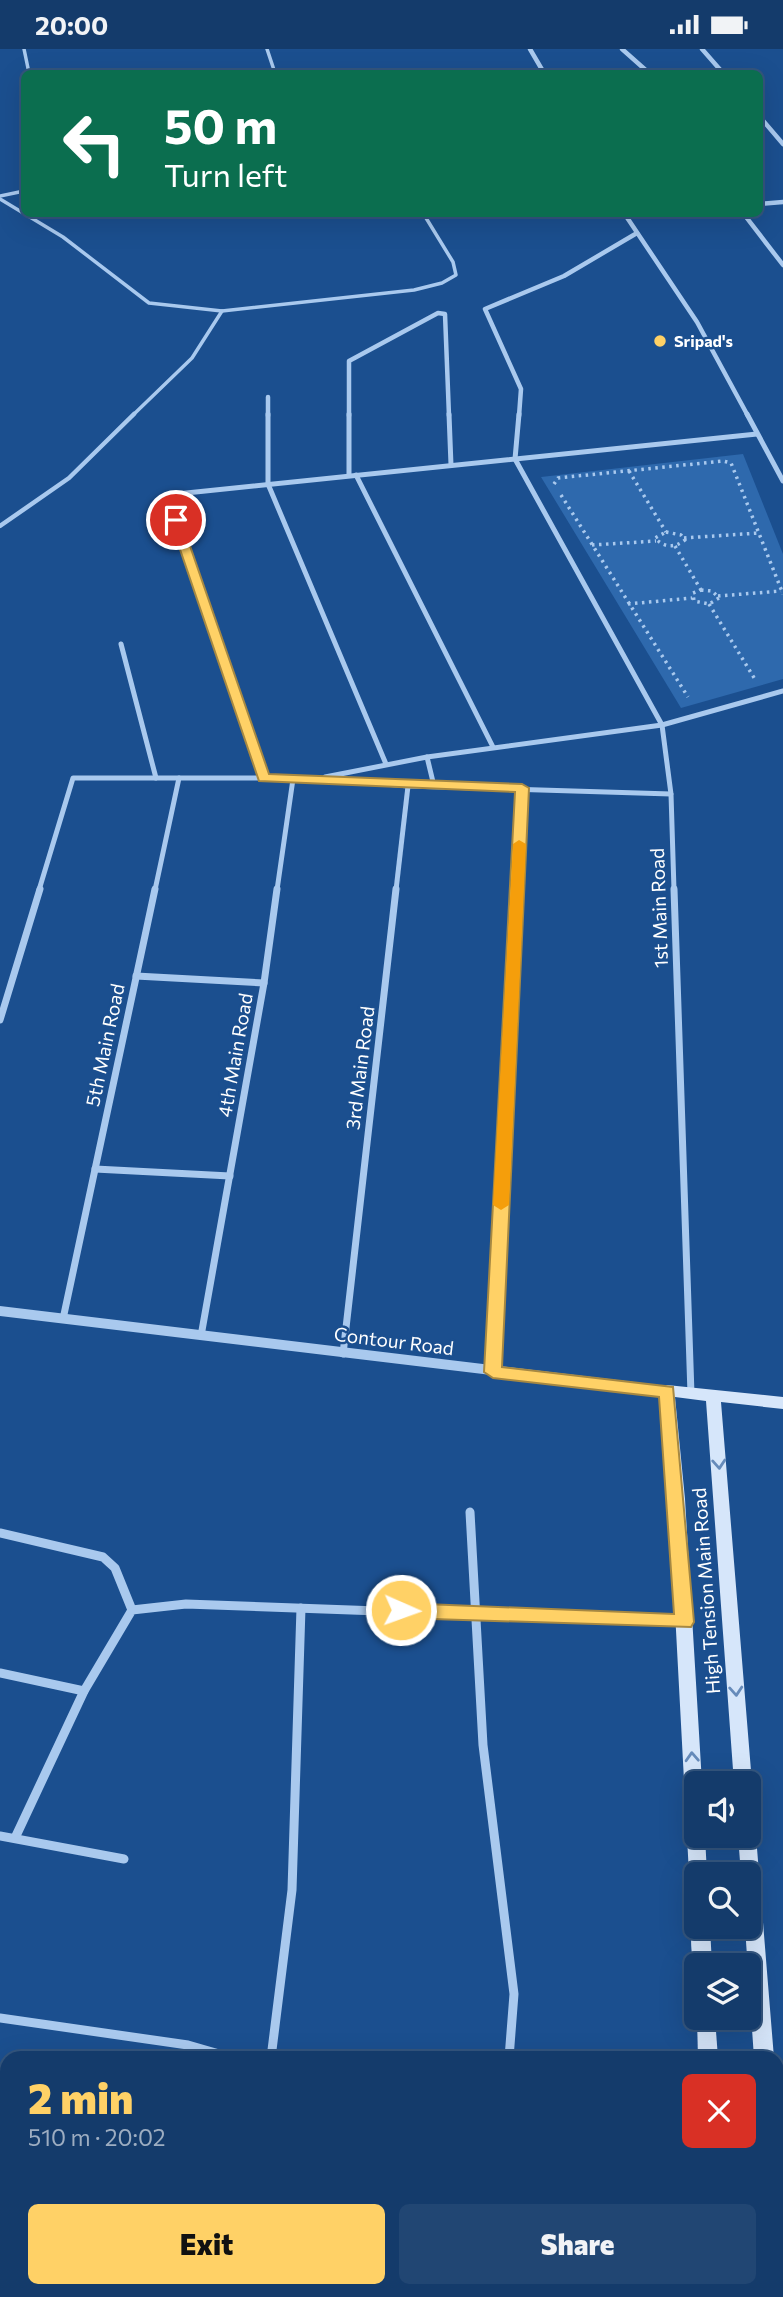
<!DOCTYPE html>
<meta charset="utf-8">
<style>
body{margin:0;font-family:Commissioner,sans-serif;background:#214673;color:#f1f3f6;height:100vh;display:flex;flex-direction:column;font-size:26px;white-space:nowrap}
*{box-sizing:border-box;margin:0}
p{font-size:23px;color:#9dadc1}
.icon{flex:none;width:38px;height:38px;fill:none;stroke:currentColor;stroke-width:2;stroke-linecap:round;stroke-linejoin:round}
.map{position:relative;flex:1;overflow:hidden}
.side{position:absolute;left:0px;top:2002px;width:784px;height:247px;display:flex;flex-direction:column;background:#143b6b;border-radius:21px 21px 0 0;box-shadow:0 7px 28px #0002,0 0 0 2px #33557e}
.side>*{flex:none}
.guide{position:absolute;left:21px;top:21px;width:742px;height:147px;border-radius:10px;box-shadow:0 7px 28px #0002,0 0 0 2px #33557e;background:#0b6e4f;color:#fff;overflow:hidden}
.controls{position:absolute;left:684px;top:1722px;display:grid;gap:14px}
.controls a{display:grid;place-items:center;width:77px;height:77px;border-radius:10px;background:#143b6b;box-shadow:0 7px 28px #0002,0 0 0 2px #33557e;font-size:35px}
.pin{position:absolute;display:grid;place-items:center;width:60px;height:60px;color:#fff;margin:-30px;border:4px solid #fff;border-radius:50%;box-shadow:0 2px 7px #0007}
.me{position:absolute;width:77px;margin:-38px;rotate:92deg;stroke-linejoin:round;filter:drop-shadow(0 0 5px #0008)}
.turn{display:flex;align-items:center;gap:24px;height:147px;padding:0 28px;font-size:32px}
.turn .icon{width:91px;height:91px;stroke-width:2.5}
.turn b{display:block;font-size:49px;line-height:60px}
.round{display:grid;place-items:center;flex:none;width:74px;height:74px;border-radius:10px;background:#214673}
.overview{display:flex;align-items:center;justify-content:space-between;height:119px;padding:0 28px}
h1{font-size:42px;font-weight:800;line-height:52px;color:#ffd166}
.primary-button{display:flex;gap:14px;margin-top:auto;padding:14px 28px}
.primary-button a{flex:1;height:80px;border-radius:10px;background:#ffd166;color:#111;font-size:28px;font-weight:800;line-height:80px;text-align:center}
.primary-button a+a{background:#214673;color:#f1f3f6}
.status{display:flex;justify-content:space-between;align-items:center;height:49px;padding:0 35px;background:#143b6b;direction:ltr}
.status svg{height:19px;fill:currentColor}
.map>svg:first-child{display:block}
.green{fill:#2e69ad}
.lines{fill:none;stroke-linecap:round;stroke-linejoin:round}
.path{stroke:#a9c9ee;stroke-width:3.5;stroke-dasharray:2.5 4.5;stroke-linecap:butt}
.service-far1{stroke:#a9c9ee;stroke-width:3.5}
.service{stroke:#a9c9ee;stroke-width:4.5}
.minor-far3{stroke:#a9c9ee;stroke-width:4.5}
.minor-far2{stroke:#a9c9ee;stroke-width:5}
.minor-far1{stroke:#a9c9ee;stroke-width:7}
.minor{stroke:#a9c9ee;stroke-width:9}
.tertiary{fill:#a9c9ee;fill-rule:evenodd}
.secondary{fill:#d6e6fa;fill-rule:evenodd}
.oneway{stroke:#668bba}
.route{fill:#ffd166;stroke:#a68842;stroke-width:2}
.slow{fill:#f59e0b}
.poi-dot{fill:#ffd166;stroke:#1b4f8f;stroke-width:2.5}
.labels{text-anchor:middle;stroke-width:5;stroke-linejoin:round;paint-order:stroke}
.far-poi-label{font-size:16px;font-weight:bold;fill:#fff;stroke:#1b4f8f;text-anchor:start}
.street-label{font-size:19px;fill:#fff;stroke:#1b4f8f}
</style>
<div class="status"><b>20:00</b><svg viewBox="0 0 49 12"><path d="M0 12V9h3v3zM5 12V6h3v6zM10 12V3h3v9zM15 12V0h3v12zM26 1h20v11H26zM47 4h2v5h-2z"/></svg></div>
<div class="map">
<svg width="783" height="2248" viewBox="0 0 783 2248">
<rect width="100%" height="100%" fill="#1b4f8f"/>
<!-- green -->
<polygon class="green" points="743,405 783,505 783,630 681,659 541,428"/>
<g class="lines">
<!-- path -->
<g class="path">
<polyline points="629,422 666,483"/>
<polyline points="554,435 558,429 723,412 731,414 783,545"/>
<polyline points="561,446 688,648"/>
<path d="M666,483L681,486L685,491C675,499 664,499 655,489Z"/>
<polyline points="684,489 759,484"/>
<polyline points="592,496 656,492"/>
<polyline points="675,497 701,541"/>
<polygon points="701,541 712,542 719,549 709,555 694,552 693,544"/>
<polyline points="718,547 781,542"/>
<polyline points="628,555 692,549"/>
<polyline points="709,555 756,632"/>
</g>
<!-- service-far1 -->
<g class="service-far1">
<polyline points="24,0 29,24"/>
<polyline points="267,0 275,24"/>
<polyline points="0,147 24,142"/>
<polyline points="0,150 63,188 149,254 222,262"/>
<polyline points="132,367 192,309 222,262 414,241 442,234 456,226 453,213 423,164"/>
</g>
<!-- service -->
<polyline class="service" points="0,477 69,429 134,365"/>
<!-- minor-far3 -->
<g class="minor-far3">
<polyline points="530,0 544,24"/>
<polyline points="622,0 649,24"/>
<polyline points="702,0 723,24"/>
<polyline points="760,68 783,95"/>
<polyline points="760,155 783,153"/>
<polyline points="624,164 697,273 748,367"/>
<polyline points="743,164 783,216"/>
<polyline points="268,348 268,367"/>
<polyline points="349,367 349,312 438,264 445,265 449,367"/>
<polyline points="519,367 521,340 485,260 564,227 637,184"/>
</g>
<!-- minor-far2 -->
<g class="minor-far2">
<polyline points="268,365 268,435 386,715"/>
<polyline points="349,365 349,426"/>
<polyline points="449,365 451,416"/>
<polyline points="747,365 783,432"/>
<polyline points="515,410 662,676 671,745 674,841"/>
<polyline points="515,410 519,365"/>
<polyline points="356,426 493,698"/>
<polyline points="121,595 156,729"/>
<polyline points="427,708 434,737"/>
<polyline points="325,728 427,708 662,676 783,642"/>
<polyline points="264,729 167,446 757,385"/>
<polyline points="39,841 73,729 317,729 408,737 671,745"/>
<polyline points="155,841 179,729"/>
<polyline points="277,841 293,730"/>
<polyline points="396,841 408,737"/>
<polyline points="517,841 522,739"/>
</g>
<!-- minor-far1 -->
<g class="minor-far1">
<polyline points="674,840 691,1345"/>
<polyline points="136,927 264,934"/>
<polyline points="0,971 40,840"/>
<polyline points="95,1120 230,1127"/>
<polyline points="63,1270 155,840"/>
<polyline points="201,1287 264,934 277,840"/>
<polyline points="343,1305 396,840"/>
<polyline points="493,1323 517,840"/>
</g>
<!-- minor -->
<g class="minor">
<polyline points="470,1463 483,1696 514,1945 509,2009"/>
<polyline points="0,1484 103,1508 115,1519 132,1561"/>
<polyline points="0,1624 84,1642"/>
<polyline points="0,1787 124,1810"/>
<polyline points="15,1789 84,1642 132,1561 186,1555 682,1573"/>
<polyline points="0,1969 188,1996 233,2009"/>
<polyline points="271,2009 292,1841 301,1559"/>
<polyline points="0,2115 7,2116"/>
</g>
<!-- tertiary -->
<polygon class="tertiary" points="0,1257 667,1337 672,1339 674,1342 672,1345 667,1347 0,1267"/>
<!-- secondary -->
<g class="secondary">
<polygon points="667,1336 783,1348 783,1360 721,1353 752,1734 749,1739 749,1734 734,1734 706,1352 675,1348 685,1450 702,1734 696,1734 696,1787 705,1787 707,1825 696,1825 696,1832 692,1831 689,1825 669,1450 659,1342 662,1338"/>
<polygon points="749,1780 753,1782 756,1787 774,2009 754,2009 745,1878 749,1878 749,1825 741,1825 738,1787 749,1787"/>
<path d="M694,1872H696V1878H710L712,1916H696V1922C691,1910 689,1884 694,1872Z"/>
<polygon points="697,1969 715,1969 718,2009 698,2009"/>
<polygon points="777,2232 783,2235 783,2248 767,2248 766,2242 777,2242"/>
<rect x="710" y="2242" width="20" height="6"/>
</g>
</g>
<!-- one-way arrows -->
<defs><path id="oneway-chevron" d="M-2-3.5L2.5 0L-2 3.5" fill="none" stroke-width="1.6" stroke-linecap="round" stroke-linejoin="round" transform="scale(1.75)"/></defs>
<g class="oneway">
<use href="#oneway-chevron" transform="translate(719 1415) rotate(86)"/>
<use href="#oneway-chevron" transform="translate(736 1642) rotate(86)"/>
<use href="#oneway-chevron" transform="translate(692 1708) rotate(-93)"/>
</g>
<!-- route -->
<polygon class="route" points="176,468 181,471 269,725 522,735 529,739 502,1318 673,1338 694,1573 691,1578 401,1569 391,1561 401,1554 674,1565 659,1348 493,1329 484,1323 515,743 259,732 170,471"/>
<!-- slow -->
<polygon class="slow" points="519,791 526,795 509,1156 501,1161 493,1156 513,795"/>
<!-- markers -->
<circle class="poi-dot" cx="660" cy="292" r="7"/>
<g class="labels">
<!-- far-poi labels -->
<g class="far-poi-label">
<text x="674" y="298">Sripad's</text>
</g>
<!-- street labels -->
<g class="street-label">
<text transform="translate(659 859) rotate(-92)" y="7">1st Main Road</text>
<text transform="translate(105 996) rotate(-78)" y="7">5th Main Road</text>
<text transform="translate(235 1006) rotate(-80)" y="7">4th Main Road</text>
<text transform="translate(360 1019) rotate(-83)" y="7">3rd Main Road</text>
<text transform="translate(394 1292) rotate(7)" y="7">Contour Road</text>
<text transform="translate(706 1542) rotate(-94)" y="7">High Tension Main Road</text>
</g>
</g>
</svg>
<div class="controls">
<a><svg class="icon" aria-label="sound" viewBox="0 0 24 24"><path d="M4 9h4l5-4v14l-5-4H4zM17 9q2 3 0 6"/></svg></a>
<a><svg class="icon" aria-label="search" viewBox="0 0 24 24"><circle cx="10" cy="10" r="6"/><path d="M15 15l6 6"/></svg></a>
<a><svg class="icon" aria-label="layers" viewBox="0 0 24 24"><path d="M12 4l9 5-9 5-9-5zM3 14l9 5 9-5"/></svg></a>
</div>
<div class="pin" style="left:176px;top:471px;background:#d93025"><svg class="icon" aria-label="arrive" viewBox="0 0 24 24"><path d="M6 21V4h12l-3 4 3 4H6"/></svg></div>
<svg class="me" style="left:401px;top:1561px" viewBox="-20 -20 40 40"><circle r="17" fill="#ffd166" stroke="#fff" stroke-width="3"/><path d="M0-11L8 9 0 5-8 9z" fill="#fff"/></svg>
<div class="guide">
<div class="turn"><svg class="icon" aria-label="left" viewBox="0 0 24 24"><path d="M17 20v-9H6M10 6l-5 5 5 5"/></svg><div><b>50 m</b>Turn left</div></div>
</div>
<section class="side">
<div class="overview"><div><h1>2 min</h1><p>510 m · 20:02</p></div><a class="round" style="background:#d93025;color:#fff"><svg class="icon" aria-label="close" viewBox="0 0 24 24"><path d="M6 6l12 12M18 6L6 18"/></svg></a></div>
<div class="primary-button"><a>Exit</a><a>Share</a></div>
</section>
</div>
